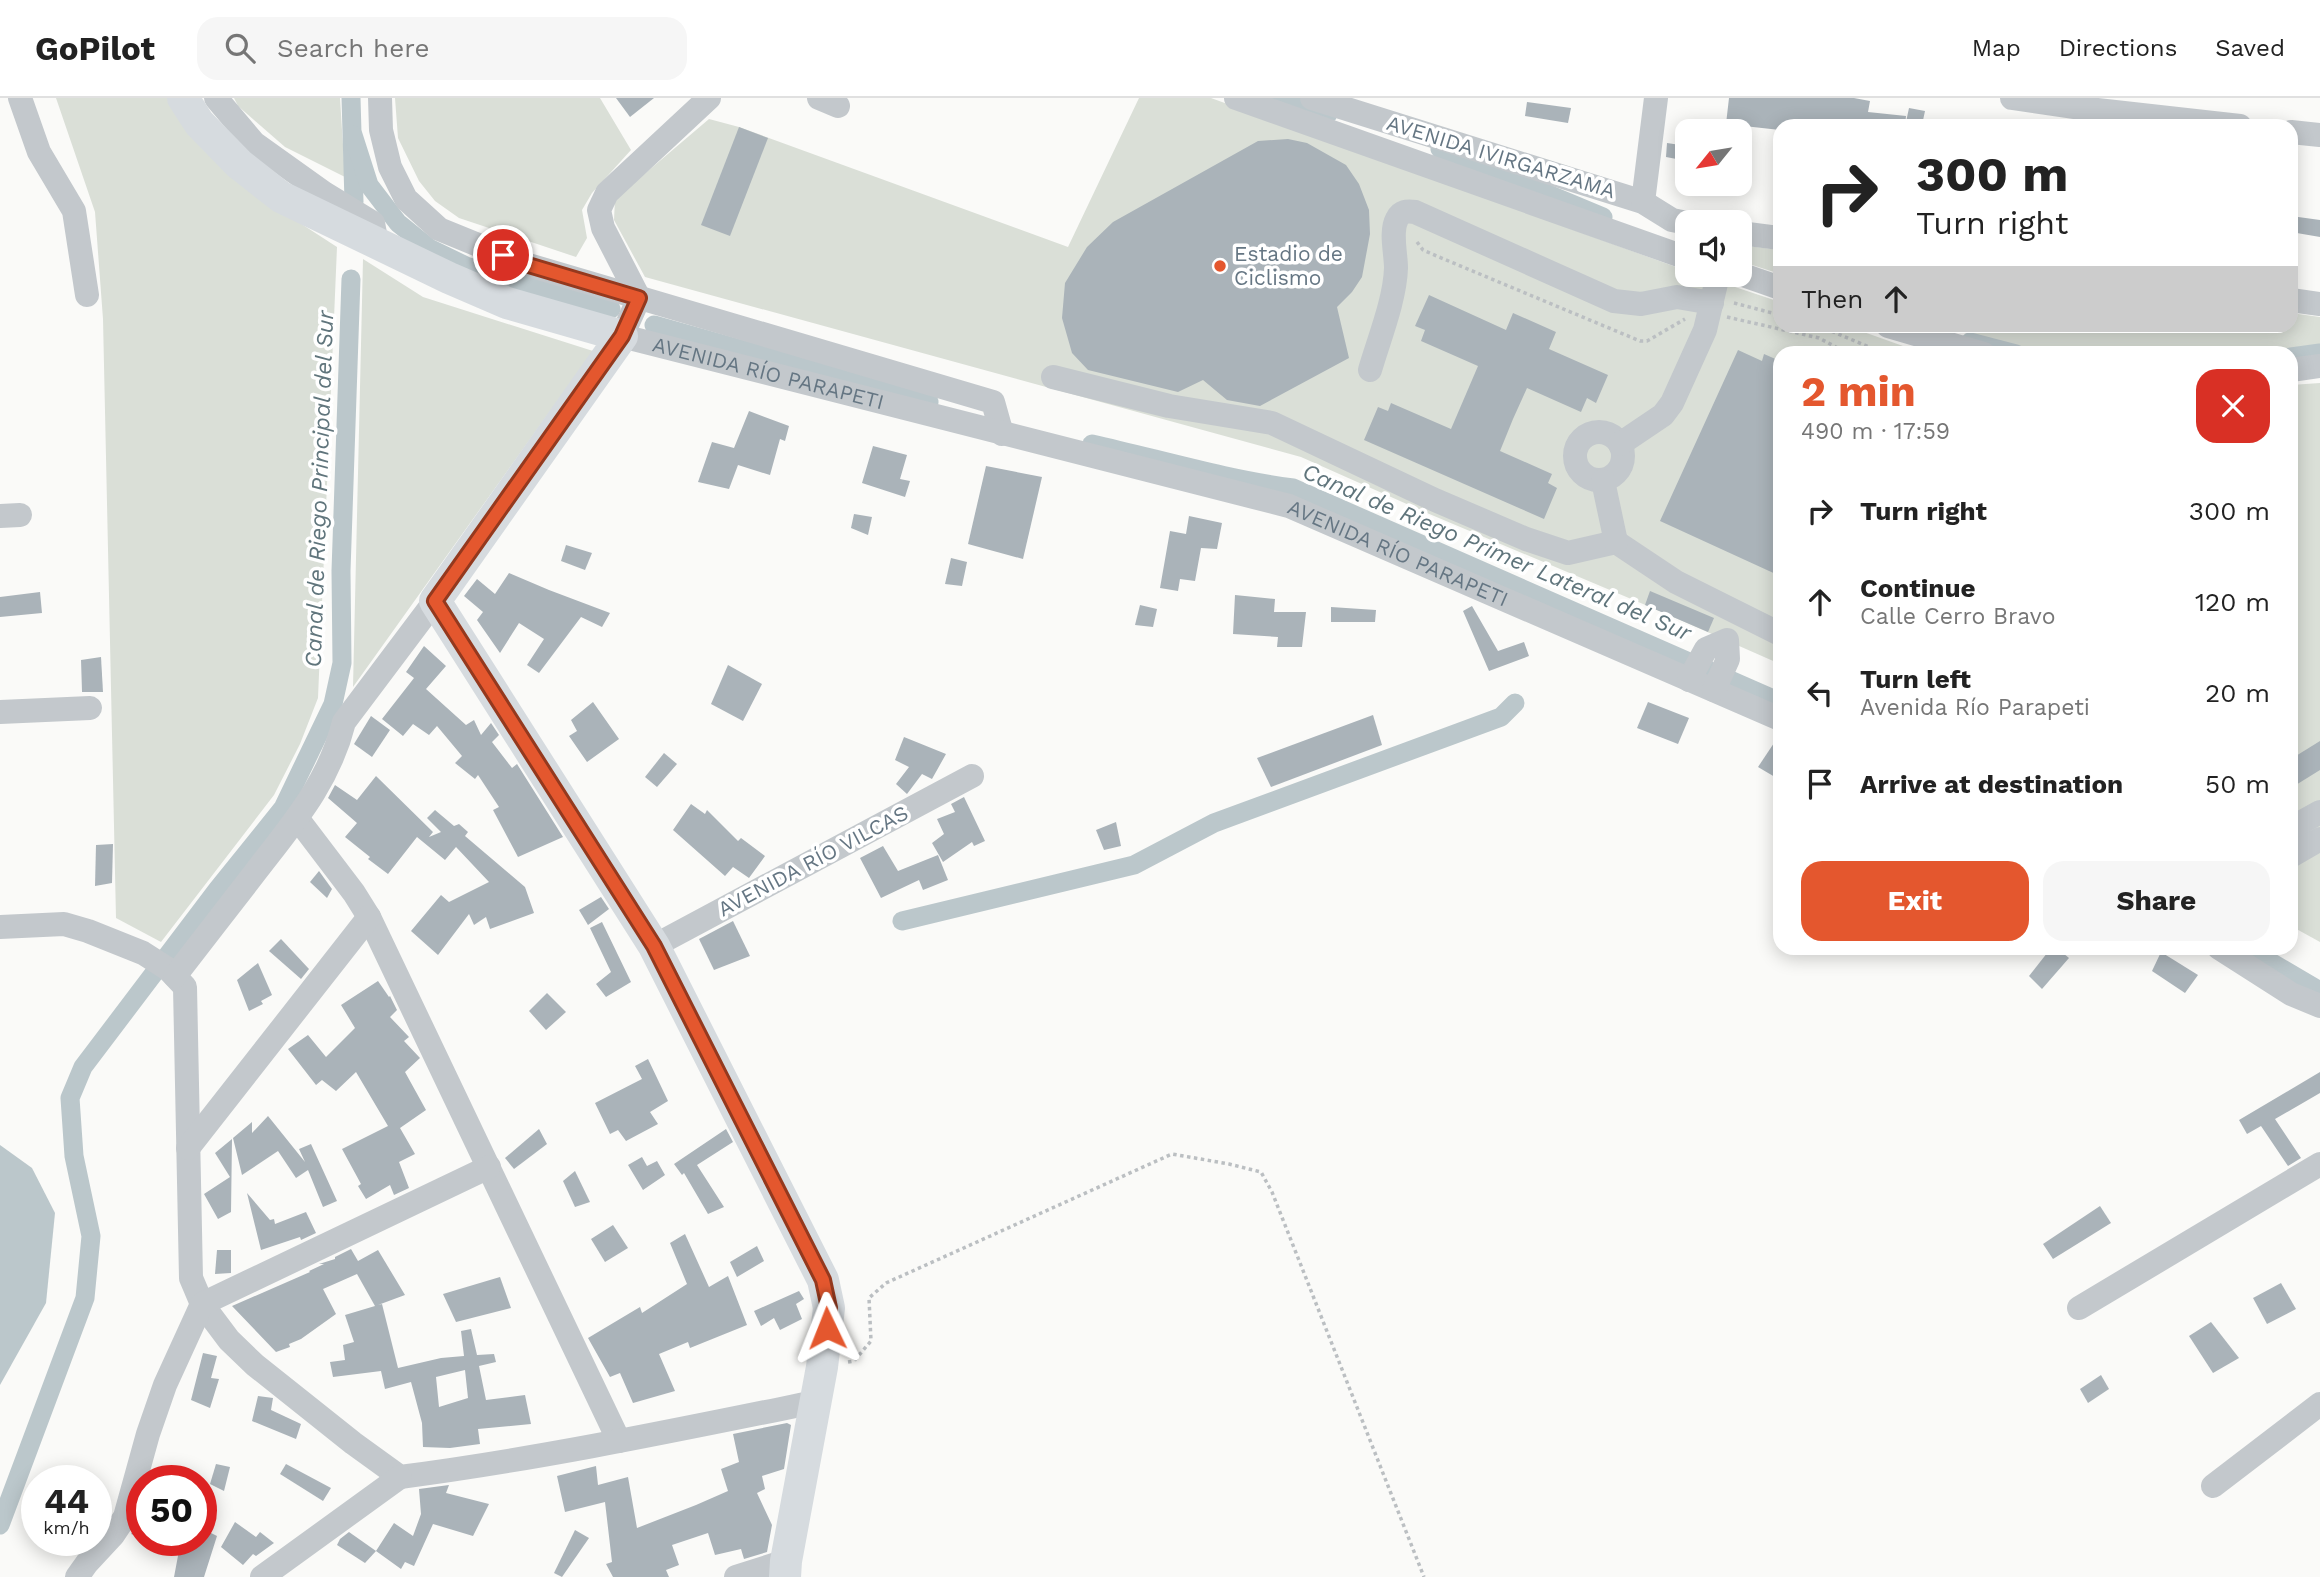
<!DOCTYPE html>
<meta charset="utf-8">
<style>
body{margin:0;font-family:"Work Sans",sans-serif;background:#f6f6f6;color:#222;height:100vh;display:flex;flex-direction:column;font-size:26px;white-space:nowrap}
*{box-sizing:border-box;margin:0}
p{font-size:23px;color:#767676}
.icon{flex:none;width:38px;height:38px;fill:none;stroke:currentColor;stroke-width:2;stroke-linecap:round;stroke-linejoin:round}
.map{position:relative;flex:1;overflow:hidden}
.sheet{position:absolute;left:1773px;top:248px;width:525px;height:609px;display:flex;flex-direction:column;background:#fff;border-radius:21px;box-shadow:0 4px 18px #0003}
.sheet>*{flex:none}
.guide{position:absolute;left:1773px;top:21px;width:525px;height:214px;border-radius:21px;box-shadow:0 4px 18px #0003;background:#fff;color:#222;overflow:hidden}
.needle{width:46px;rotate:240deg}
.tools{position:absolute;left:1675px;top:21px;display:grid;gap:14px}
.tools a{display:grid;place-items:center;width:77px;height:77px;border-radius:14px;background:#fff;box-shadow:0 4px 18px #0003;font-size:35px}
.speed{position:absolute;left:21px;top:1367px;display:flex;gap:14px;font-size:35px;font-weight:700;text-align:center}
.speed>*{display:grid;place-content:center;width:91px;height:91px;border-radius:50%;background:#fff;box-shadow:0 4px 18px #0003;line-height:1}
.speed small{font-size:18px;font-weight:400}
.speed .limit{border:10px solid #d22;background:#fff;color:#111}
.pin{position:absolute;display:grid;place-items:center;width:60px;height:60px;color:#fff;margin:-30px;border:4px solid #fff;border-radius:50%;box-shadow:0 2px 7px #0007}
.me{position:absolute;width:77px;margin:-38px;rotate:358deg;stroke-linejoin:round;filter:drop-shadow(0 0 5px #0008)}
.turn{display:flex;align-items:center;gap:24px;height:147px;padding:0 28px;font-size:32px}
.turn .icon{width:91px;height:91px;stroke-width:2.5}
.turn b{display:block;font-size:49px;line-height:60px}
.then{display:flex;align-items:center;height:66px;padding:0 28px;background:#0003;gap:14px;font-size:26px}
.round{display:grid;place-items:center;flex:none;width:74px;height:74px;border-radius:21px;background:#f6f6f6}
.headline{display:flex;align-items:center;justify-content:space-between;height:119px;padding:0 28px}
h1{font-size:42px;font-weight:700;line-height:52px;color:#e4572e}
.cta{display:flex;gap:14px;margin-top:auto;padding:14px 28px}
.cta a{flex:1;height:80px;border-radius:21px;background:#e4572e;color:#fff;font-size:28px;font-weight:700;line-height:80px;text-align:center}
.cta a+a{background:#f6f6f6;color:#222}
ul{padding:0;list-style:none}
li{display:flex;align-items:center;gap:21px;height:91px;padding:0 28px}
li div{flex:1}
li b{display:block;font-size:26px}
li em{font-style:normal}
header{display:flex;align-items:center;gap:42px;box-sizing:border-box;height:98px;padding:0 35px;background:#fff;border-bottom:2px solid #e0e0e0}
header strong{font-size:33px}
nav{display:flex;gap:38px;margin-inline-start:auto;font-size:24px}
.search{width:490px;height:63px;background:#f6f6f6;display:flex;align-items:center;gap:18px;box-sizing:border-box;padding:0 24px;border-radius:21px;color:#767676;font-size:26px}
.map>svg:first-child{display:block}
.green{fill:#dadfd7}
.water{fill:#bbc7cb}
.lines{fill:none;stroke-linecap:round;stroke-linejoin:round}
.canal{stroke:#bbc7cb;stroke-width:19}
.building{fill:#aab3b9;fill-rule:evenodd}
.path{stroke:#bbbfc2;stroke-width:3.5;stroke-dasharray:3.5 3.5;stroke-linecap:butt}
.minor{stroke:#c3c8cc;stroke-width:24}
.major{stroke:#d6dbdf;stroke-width:32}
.route-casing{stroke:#94391e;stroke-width:18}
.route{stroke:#e4572e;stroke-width:12}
.poi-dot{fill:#e4572e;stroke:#fff;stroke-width:2.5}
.labels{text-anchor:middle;stroke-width:7;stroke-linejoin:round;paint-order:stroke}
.street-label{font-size:21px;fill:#657683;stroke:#fff}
.poi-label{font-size:21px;fill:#657683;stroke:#fff;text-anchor:start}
.water-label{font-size:23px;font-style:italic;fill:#60757c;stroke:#fff}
</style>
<header>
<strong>GoPilot</strong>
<div class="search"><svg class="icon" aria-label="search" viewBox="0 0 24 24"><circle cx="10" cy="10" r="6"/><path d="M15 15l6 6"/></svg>Search here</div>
<nav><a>Map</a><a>Directions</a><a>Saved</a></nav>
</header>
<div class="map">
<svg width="2320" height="1479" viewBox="0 0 2320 1479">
<rect width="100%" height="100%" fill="#fafaf8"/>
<!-- green -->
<g class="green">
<polygon points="56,0 167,0 189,33 249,92 337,149 318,600 300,646 274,697 161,844 116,820 103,221 95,114"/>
<polygon points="234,0 340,0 345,79 285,49 238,8"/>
<polygon points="395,0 600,0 631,52 592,95 582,112 587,140 576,159 459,120 435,103 419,83 398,40"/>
<polygon points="1139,0 1211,0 1687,173 1687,177 1699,177 1780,204 1780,228 1847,228 1917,253 1931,255 1780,256 1780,566 1662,514 1427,415 1301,359 645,179 614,122 615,101 709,21 739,29 1068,149"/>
<polygon points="1740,147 1780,152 1780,176 1740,163"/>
<polygon points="363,161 423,199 593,253 353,589"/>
<polygon points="2291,215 2320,219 2320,248 2268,256 2103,255 2022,249 1935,228 2291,228"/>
<polygon points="2320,285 2320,844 2291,828 2291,287"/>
</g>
<!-- water -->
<polygon class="water" points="0,1047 32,1070 55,1115 46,1205 0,1287"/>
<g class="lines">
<!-- canal -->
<g class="canal">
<polyline points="351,0 354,104"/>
<polyline points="1275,0 1328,16"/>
<polyline points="353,37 369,87 398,125 429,150 466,168 611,211"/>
<polyline points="1440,51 1603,119"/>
<polyline points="654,227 929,304"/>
<polyline points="1970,244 2016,256"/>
<polyline points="2291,259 2320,255"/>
<path d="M1092,346C1159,361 1225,381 1293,390L1780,604"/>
<polyline points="902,823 1134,767 1214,725 1501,619 1515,605"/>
<polyline points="2247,850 2320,893"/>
<polyline points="0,1427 85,1200 91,1138 74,1058 70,1000 83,969 217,792 283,710 333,606 342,565 341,473 351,181"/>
</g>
</g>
<!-- building -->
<g class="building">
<polygon points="616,0 654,0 630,19"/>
<polygon points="1729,0 1854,0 1870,3 1868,14 1906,18 1905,28 1780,28 1780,32 1726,26"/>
<polygon points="1527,4 1571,10 1568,25 1525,18"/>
<polygon points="1909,10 1925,13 1922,27 1906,24"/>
<polygon points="739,29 768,40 730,138 701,127"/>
<polygon points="1288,41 1307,45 1346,67 1359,86 1369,112 1370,136 1362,179 1352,194 1337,209 1349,260 1260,308 1227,302 1203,282 1178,294 1088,272 1072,255 1062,220 1065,185 1087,149 1113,124 1258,43"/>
<polygon points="1667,45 1687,48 1687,63 1666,59"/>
<polygon points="2291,118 2320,122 2320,139 2291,134"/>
<polygon points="1429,197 1506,232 1513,215 1556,234 1549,251 1608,277 1596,305 1587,300 1581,314 1527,290 1513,321 1500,353 1552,376 1548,385 1557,390 1544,421 1364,342 1378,309 1388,313 1391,305 1451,331 1478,268 1421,243 1425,232 1415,228"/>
<polygon points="1738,252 1762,263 1764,256 1780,263 1780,478 1660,423"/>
<polygon points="749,313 789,328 785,343 780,341 770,377 738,367 729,391 698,384 712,344 734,350"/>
<polygon points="873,348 907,357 900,381 910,383 905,399 862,385"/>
<polygon points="986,368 1042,379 1023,461 968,446"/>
<polygon points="854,416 872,419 868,437 851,430"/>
<polygon points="1189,418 1222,425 1217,451 1201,450 1195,483 1180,481 1178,493 1160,490 1170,433 1186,436"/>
<polygon points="566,447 592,455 585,472 561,463"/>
<polygon points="951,460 967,464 962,488 945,486"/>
<polygon points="509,475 549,492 610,515 602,529 581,519 539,575 527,567 544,541 519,525 500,555 477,522 483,514 464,498 477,481 495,496"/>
<polygon points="1650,493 1714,520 1708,534 1645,507"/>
<polygon points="40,494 42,515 0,519 0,499"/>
<polygon points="1235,497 1275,501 1274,514 1306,514 1302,549 1277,549 1278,539 1233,536"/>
<polygon points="1140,507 1157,511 1153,529 1135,527"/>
<polygon points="1472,508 1498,553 1524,544 1529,558 1489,573 1463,513"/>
<polygon points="1331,509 1376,512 1375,524 1331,524"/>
<polygon points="424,548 446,568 426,591 466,627 474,622 481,637 491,625 499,637 492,644 512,670 517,666 563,739 518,759 493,712 499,709 478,677 475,681 455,665 462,658 437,628 429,637 413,626 403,638 382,621 414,580 406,574"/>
<polygon points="101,559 103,594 82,594 81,562"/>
<polygon points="728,567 762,586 743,623 711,606"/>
<polygon points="593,604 619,641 587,664 569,638 577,633 571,622"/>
<polygon points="1648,604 1689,620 1678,646 1637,630"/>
<polygon points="1373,617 1382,647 1271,689 1257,660"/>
<polygon points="371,618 390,632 372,659 354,646"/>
<polygon points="1780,636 1780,682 1758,669"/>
<polygon points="904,639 946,656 932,681 922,676 907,696 896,686 909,669 895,662"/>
<polygon points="2320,643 2320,672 2291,690 2291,661"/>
<polygon points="664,655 677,666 657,689 645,679"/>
<polygon points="376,678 433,734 429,739 441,734 427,720 435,712 454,728 459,726 468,734 465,738 525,789 534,815 490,831 486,819 474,827 469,816 438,857 411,833 441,797 449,804 489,784 456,749 445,762 417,739 388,776 368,761 370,759 345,739 357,725 328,700 335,687 357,702"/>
<polygon points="964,699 985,743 974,748 972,744 943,764 932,745 944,736 937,721 955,714 951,706"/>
<polygon points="691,706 705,716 707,712 738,743 741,740 765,758 749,780 733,769 725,778 673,732"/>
<polygon points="1116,724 1121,748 1104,752 1096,732"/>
<polygon points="113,746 112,785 95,788 96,747"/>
<polygon points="883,748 898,773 938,757 948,782 923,792 919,782 881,800 860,760"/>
<polygon points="319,773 332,791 327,800 310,784"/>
<polygon points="601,799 609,811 588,827 579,812"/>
<polygon points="733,823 750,858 714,872 699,841"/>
<polygon points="602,824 631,884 606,899 596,886 611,874 590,830"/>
<polygon points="281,841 309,871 301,881 269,853"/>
<polygon points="2051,850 2057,850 2069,860 2042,891 2029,878"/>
<polygon points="2161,854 2198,877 2185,895 2152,873"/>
<polygon points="258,865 272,897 261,903 263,906 249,913 237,882"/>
<polygon points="378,883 389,899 390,898 397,912 390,919 409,939 404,943 420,960 405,974 426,1012 400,1030 415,1056 399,1064 409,1090 394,1097 390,1087 366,1101 358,1088 361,1086 342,1051 388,1028 356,974 336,993 322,982 316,987 288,951 308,937 326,959 355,930 341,907"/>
<polygon points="547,895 566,914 546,932 529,913"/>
<polygon points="648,961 668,1003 650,1014 658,1026 626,1043 618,1032 610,1036 595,1005 642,981 635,968"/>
<polygon points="2320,974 2320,995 2275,1021 2301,1060 2288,1068 2261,1028 2247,1036 2239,1022"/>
<polygon points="268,1018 305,1064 299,1051 311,1046 337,1103 323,1109 308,1072 296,1080 278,1053 242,1077 233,1040 252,1024 252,1035"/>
<polygon points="539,1031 547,1046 514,1071 505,1060"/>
<polygon points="726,1031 733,1044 697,1067 724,1109 708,1116 684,1075 682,1077 674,1066"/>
<polygon points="232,1041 231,1114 218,1121 204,1096 230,1079 215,1055"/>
<polygon points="642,1059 647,1068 657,1063 665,1077 643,1092 628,1067"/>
<polygon points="575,1073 590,1104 575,1109 563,1083"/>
<polygon points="247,1095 270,1122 274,1121 275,1126 306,1114 316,1135 301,1142 300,1139 261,1152"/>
<polygon points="2100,1108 2111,1125 2053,1161 2043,1146"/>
<polygon points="613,1127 628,1150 605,1164 591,1141"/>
<polygon points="685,1136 709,1189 728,1178 747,1227 690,1250 688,1244 659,1256 675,1293 633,1305 620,1275 610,1279 588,1240 640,1209 642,1215 687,1186 670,1145"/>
<polygon points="757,1148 764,1163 737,1179 730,1164"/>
<path d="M351,1151L358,1163L378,1152L405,1197L378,1207L382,1206L398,1270L441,1260L464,1258L461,1233L471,1231L477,1257L494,1256L496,1264L479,1268L486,1302L525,1297L531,1326L478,1331L480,1346L450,1350L423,1349L422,1325L411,1284L385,1291L381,1273L333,1279L330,1264L345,1262L343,1247L354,1244L345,1217L375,1208L357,1176L323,1191L336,1216L301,1241L289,1246L290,1249L276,1254L232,1208L310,1174L309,1173L324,1166H319L335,1161V1159ZM465,1272L468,1300L439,1309L436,1279Z"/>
<polygon points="217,1152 231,1152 231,1175 215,1176"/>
<polygon points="500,1179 511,1210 456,1224 443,1196"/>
<polygon points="2281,1185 2296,1211 2267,1226 2253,1200"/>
<polygon points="799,1193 804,1201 796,1206 802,1221 780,1232 774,1220 761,1228 754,1213"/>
<polygon points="2211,1224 2239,1260 2213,1275 2189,1238"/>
<polygon points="203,1255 217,1258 211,1280 219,1281 210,1310 191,1302"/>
<polygon points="2101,1277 2109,1291 2088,1305 2080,1291"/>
<polygon points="258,1298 273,1300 271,1312 301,1326 296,1341 252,1323"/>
<polygon points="787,1325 791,1327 784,1371 762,1378 765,1391 757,1395 772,1427 767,1454 744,1461 741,1451 715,1457 708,1435 672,1447 679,1467 666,1472 669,1479 613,1479 606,1466 612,1464 605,1404 565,1414 557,1378 596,1368 598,1387 628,1379 637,1430 696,1407 728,1393 721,1371 739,1364 733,1336"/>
<polygon points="216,1366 230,1369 224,1393 210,1386"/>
<polygon points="286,1366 331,1390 323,1403 280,1376"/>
<polygon points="449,1387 446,1395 489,1406 473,1438 433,1426 414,1468 405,1464 401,1471 376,1453 394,1425 413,1438 421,1416 419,1391"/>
<polygon points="142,1414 142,1439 131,1436 138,1427"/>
<polygon points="235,1424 256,1439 260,1434 274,1445 256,1458 253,1456 243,1467 221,1449"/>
<polygon points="201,1430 217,1438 204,1479 174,1479 181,1442 201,1442"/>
<polygon points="575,1432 589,1440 562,1479 554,1475"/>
<polygon points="349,1434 376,1453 365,1465 337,1447 340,1441"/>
</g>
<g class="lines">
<!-- path -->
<g class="path">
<polyline points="1417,144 1423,152 1439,159 1640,243 1647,243 1685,221"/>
<polyline points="1734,205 1780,217"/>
<polyline points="1727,219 1819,240 1849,256"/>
<polyline points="1819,228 1886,256"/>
<polyline points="848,1264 854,1263 871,1243 869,1200 886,1185 1172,1056 1229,1066 1261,1074 1272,1094 1424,1479"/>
</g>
<!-- minor -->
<g class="minor">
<polyline points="20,0 39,54 74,113 87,197"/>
<polyline points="216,0 254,45 324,95 373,125 377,146"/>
<polyline points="380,0 381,32 390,69 406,101 439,131 525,166 993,304 1002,336"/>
<path id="s1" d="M709,0L607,95L599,112L603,130L639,200L622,238L1289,408L1780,621"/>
<polyline points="819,0 838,8"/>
<polyline points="1236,0 1687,160"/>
<polyline points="1312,0 1643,104 1672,122 1687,125"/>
<polyline points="2012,0 2080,10 2240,28"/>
<polyline points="2291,34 2320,37"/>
<polyline points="1643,104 1656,0"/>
<polyline points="1740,135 1780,140"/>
<polyline points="1740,176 1780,190"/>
<polyline points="2291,202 2320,206"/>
<polyline points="1888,228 1984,256"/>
<path d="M1370,272C1379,241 1395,202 1396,170C1396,155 1390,134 1397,121C1401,113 1407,113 1415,114L1614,203L1641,206L1677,199L1712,205"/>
<polyline points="2291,272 2320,268"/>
<polyline points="1053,279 1169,308 1272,325 1435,402 1526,441 1568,455 1616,444 1676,484 1780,536"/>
<circle cx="1599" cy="358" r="24"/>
<polyline points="1620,346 1663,317 1672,305 1705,232 1718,177"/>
<polyline points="1603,383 1616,444"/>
<polyline points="0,418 20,417"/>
<polyline points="1689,582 1706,551 1727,542 1728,561 1714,592"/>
<polyline points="0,614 90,610"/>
<polyline points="297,720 354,795 369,819 619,1343"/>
<polyline points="2291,741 2302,724 2320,714"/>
<polyline points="2291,758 2320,741"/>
<path d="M0,829L64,826L88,833L143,855L168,871L185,889L191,1180L202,1206L229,1242L255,1267L353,1345L400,1379C539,1361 677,1332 815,1304"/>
<polyline points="654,848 972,678"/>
<polyline points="2219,850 2291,896 2320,908"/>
<path d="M175,878C202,843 230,807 257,772C294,724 329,684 344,624L435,503"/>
<polyline points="188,1050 369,819"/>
<polyline points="2079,1210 2320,1066"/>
<polyline points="2213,1388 2320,1306"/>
<polyline points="77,1479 87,1465 113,1437 125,1419 148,1336 165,1287 202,1206 489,1069"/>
<polyline points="262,1479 400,1379"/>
<polyline points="736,1479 786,1463"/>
</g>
<!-- major -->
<polyline class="major" points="183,0 199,25 239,66 281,99 449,180 507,205 622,238 435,503 654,848 823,1182 829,1210 822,1269 786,1463 785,1479"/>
</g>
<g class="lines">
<!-- route casing -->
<g class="route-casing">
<polyline id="route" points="503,157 525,166 639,200 622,238 435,503 654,848 823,1182 829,1210 827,1230"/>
</g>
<!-- route -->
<use href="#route" class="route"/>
</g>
<!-- markers -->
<circle class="poi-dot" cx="1220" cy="168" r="7"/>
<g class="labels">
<!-- street labels -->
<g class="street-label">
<text transform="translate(1501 59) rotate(17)" y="7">AVENIDA IVIRGARZAMA</text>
<text dy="7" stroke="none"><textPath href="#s1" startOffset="448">AVENIDA RÍO PARAPETI</textPath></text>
<text dy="7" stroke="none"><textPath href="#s1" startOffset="1104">AVENIDA RÍO PARAPETI</textPath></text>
<text transform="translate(813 763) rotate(-28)" y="7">AVENIDA RÍO VILCAS</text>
</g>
<!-- poi labels -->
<g class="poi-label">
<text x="1234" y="163">Estadio de<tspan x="1234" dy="24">Ciclismo</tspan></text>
</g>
<!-- water labels -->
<g class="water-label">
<text transform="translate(319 391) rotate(-88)" y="8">Canal de Riego Principal del Sur</text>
<text transform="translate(1497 454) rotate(23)" y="8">Canal de Riego Primer Lateral del Sur</text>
</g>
</g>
</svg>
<div class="tools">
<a><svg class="needle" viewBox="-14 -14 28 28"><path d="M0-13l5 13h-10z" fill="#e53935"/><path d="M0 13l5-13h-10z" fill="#767676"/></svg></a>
<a><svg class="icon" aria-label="sound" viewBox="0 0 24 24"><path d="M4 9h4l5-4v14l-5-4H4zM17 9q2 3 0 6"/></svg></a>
</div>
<div class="speed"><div>44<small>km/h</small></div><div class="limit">50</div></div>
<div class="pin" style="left:503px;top:157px;background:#d93025"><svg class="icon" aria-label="arrive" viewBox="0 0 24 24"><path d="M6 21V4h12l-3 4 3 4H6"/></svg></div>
<svg class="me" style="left:827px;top:1230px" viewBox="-20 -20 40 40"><path d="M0-17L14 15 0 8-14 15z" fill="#e4572e" stroke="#fff" stroke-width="4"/></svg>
<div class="guide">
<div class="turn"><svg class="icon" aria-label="right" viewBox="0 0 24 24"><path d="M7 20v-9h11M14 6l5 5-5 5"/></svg><div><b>300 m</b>Turn right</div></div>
<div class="then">Then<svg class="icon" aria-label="ahead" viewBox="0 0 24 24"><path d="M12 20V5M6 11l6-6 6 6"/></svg></div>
</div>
<section class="sheet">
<div class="headline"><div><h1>2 min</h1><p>490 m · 17:59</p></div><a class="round" style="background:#d93025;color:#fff"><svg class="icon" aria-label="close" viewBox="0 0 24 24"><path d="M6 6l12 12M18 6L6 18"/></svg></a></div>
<ul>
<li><svg class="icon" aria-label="right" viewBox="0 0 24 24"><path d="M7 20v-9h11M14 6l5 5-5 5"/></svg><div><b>Turn right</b></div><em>300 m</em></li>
<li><svg class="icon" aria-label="ahead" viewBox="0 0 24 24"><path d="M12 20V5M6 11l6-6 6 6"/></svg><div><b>Continue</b><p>Calle Cerro Bravo</p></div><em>120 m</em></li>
<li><svg class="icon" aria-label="left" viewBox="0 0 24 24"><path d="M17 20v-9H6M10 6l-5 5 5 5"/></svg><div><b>Turn left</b><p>Avenida Río Parapeti</p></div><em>20 m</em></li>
<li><svg class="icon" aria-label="arrive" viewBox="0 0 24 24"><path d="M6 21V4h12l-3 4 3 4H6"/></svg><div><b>Arrive at destination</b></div><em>50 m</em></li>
</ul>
<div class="cta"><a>Exit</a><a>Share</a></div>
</section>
</div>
